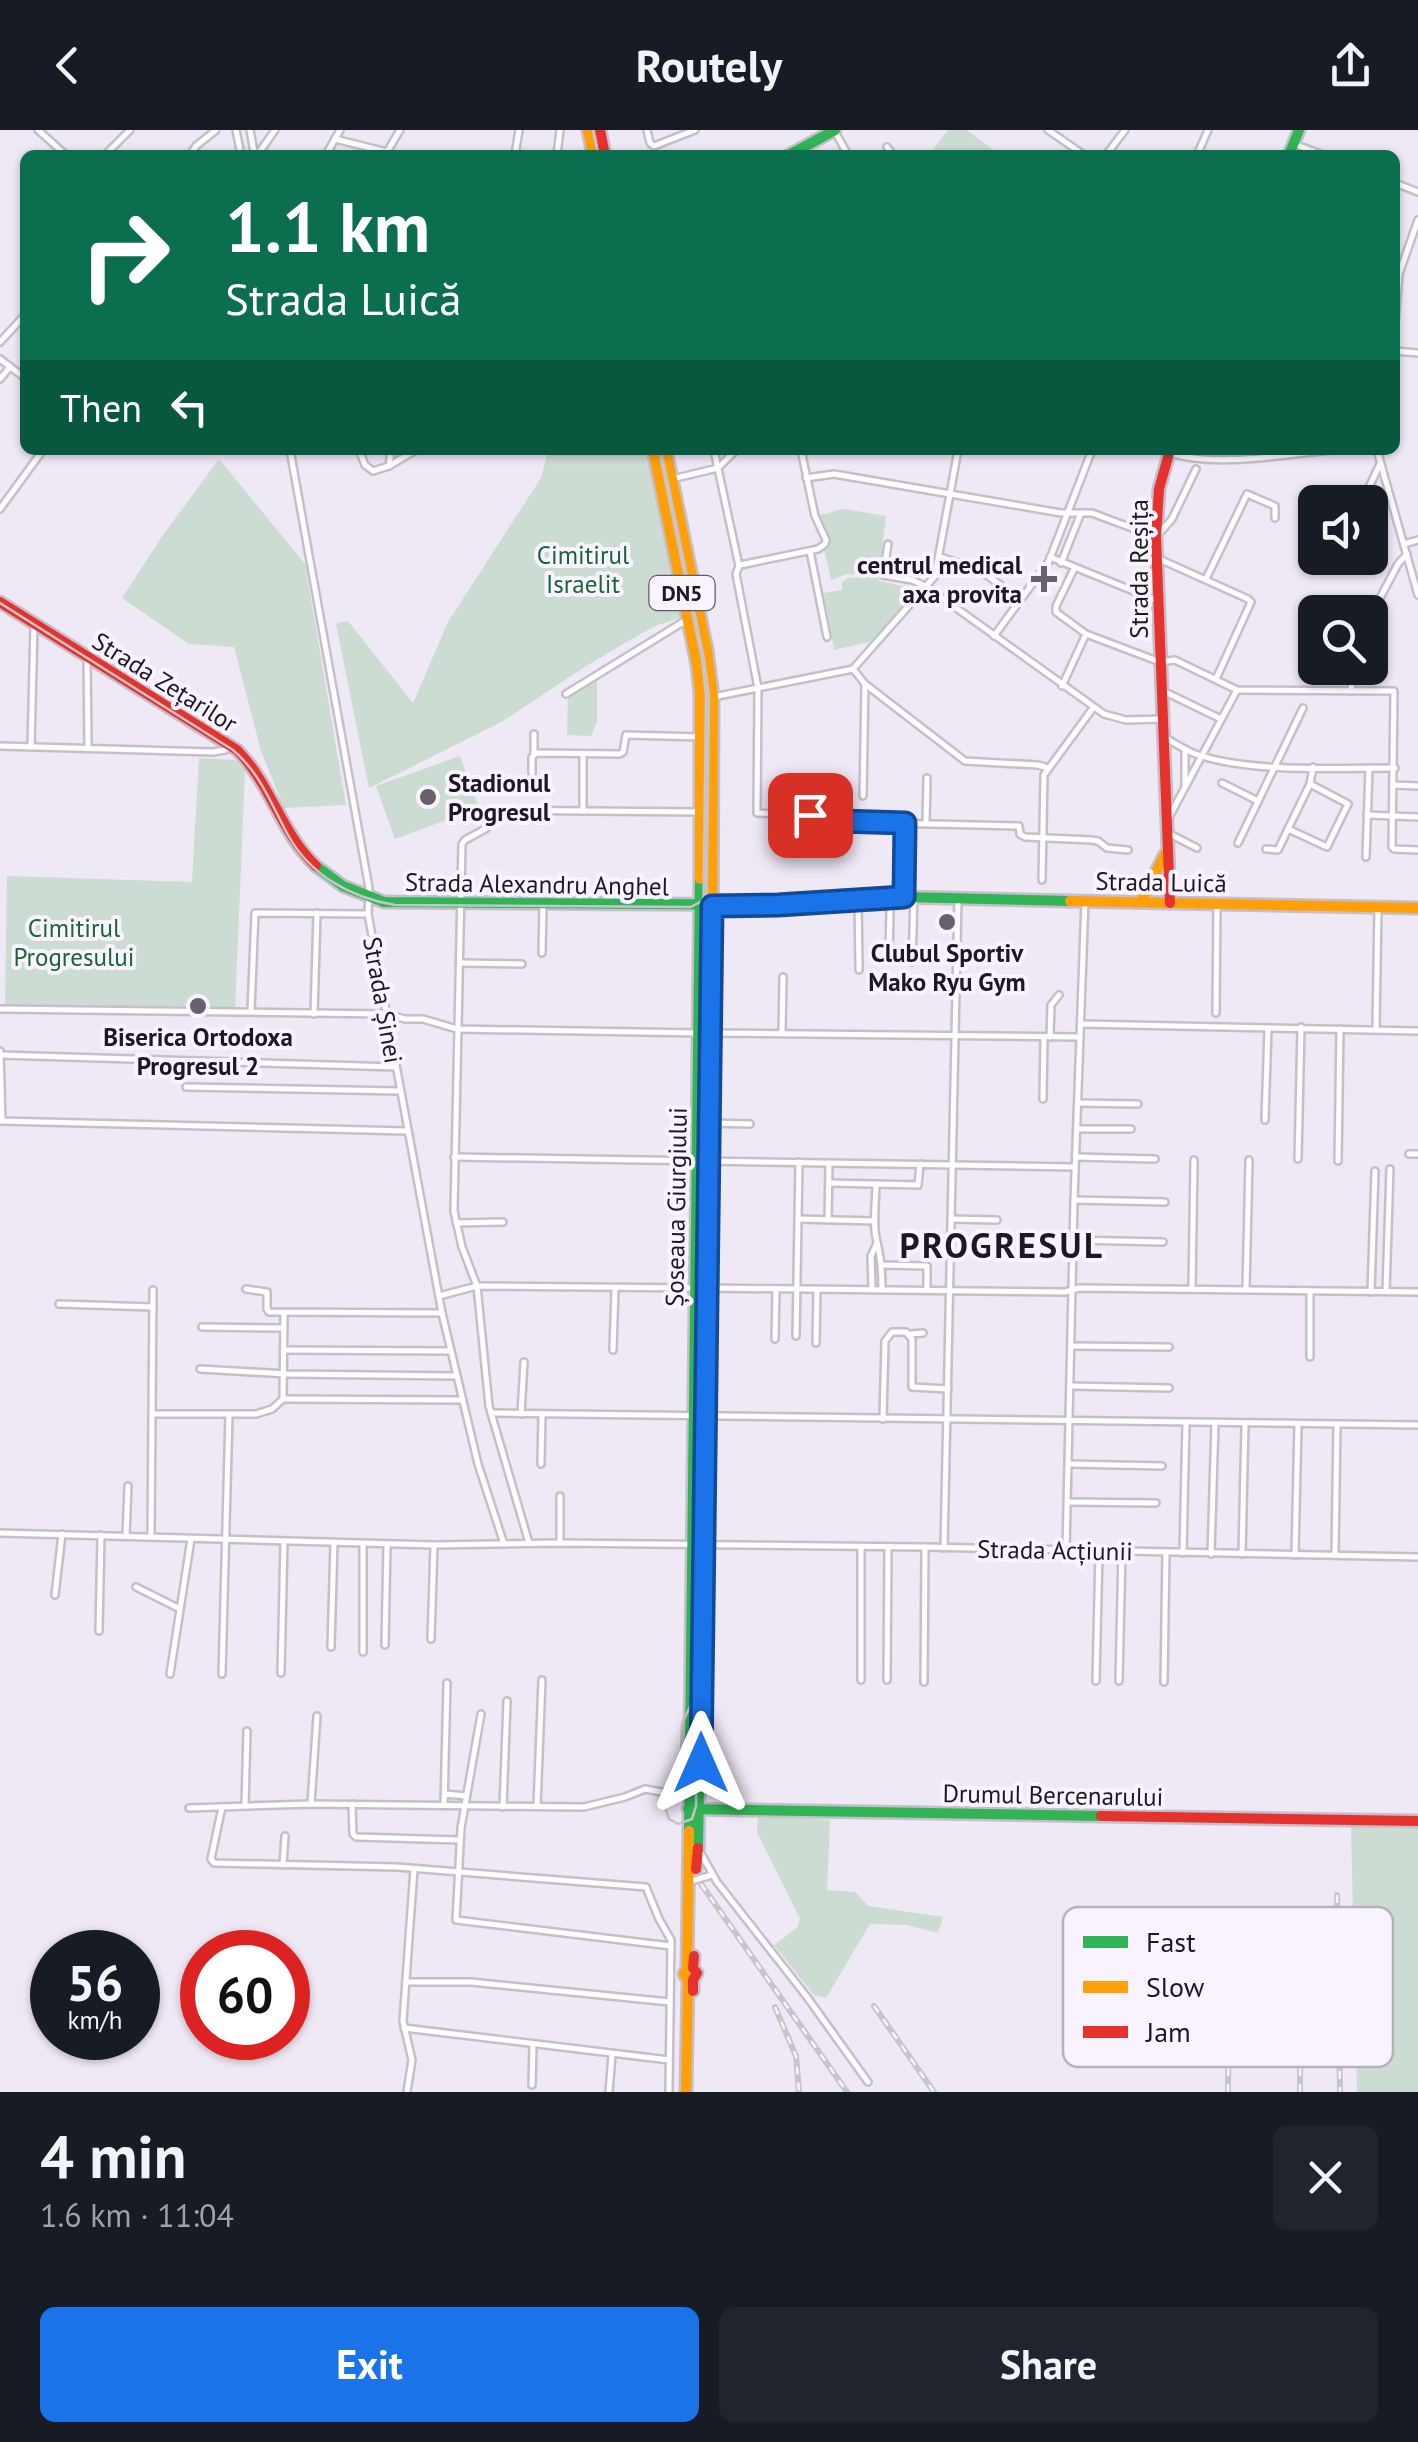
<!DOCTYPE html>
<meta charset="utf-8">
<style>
body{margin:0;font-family:"PT Sans",sans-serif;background:#20242c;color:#f1f3f6;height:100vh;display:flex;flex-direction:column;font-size:38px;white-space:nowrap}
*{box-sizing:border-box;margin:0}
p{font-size:32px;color:#9ea1a6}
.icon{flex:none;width:55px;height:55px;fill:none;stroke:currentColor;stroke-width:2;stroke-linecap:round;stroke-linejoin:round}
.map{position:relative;height:1962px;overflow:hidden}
.panel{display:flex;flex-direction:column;background:#171b24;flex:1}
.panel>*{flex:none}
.top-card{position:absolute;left:20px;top:20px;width:1380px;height:305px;border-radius:15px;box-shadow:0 2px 8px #0004;background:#0b6e4f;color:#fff;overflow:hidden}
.fabs{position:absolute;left:1298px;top:355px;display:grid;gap:20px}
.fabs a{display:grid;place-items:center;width:90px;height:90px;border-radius:15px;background:#171b24;box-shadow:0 2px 8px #0004;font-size:50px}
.speed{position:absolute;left:30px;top:1800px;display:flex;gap:20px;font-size:50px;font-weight:700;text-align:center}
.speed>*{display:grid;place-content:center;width:130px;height:130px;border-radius:50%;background:#171b24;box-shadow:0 2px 8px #0004;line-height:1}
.speed small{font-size:25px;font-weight:400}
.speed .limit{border:15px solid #d22;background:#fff;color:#111}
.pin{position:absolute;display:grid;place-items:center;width:85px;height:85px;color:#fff;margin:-42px;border-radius:20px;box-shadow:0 5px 15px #0006}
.me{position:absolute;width:110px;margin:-55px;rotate:0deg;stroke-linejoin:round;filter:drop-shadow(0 0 8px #0008)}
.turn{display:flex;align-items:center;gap:35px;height:210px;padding:0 40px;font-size:45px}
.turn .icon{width:130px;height:130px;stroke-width:2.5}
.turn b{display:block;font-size:70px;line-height:85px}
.then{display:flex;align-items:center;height:95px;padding:0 40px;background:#0003;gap:20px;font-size:38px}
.round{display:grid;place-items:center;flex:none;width:105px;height:105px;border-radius:15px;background:#20242c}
.overview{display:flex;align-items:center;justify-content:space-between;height:170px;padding:0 40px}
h1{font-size:60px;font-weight:700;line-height:75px}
.button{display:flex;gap:20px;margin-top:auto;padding:20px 40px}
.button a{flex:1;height:115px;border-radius:15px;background:#1a73e8;color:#fff;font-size:40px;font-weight:700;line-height:115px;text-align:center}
.button a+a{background:#20242c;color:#f1f3f6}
header{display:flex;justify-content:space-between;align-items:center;height:130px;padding:0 40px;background:#171b24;font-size:45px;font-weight:700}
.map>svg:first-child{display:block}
.green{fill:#ccdcd2}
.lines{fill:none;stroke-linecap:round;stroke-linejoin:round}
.street-casing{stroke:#c6bfcb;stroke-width:10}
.fast-casing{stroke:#c6bfcb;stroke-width:15}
.slow-casing{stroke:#c6bfcb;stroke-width:15}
.jam-casing{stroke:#c6bfcb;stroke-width:15}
.street{stroke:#fdfcfe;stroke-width:5}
.fast{stroke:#30b455;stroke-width:10}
.slow{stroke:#ff9f0a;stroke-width:10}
.jam{stroke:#e5322d;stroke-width:10}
.tram{stroke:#c7c5c9;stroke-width:2.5}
.rail-casing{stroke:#c7c5c9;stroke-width:6}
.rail{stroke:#f9f3ff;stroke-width:2.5;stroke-dasharray:8;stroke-linecap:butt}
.route-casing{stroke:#114b97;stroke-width:25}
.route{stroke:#1a73e8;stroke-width:18}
.poi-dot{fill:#67616c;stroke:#f9f3ff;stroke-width:4}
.labels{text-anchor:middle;stroke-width:8;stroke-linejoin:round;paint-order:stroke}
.shield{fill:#f9f3ff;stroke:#605a65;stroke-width:2.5}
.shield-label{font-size:22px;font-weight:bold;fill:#1e1823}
.park-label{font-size:25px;fill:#1a6533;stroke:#f9f3ff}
.poi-label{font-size:25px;font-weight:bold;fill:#1e1823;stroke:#f9f3ff}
.street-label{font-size:25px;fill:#1e1823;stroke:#f9f3ff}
.district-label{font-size:35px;font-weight:bold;letter-spacing:2.5px;fill:#1e1823;stroke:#f9f3ff}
.key{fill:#f9f3ff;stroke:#b7b1bd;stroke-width:2.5}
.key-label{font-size:28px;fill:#1e1823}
</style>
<header><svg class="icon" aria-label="back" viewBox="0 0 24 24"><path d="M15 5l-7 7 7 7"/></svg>Routely<svg class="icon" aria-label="share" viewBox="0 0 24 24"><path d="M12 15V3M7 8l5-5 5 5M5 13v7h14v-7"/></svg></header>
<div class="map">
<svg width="1418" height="1962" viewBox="0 0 1418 1962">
<rect width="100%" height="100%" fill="#efe8f5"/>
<!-- green -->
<g class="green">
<polygon points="948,0 967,0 1000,25 929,25"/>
<polygon points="548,320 648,320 682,487 655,496 618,517 583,538 503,591 369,658 336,494 348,491 413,573 448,492 541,348"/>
<polygon points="219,329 305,434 346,675 284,678 261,621 234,517 189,514 122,468 161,408"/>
<polygon points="844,379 886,386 879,444 847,444 831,450 825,423 822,419 825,416 817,386"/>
<polygon points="879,446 879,451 917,459 873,511 834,520 824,463 842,460 842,452 848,448"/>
<polygon points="597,550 597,591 591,606 567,605 568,567"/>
<polygon points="460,626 479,678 395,709 376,656"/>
<polygon points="199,628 235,630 245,641 235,879 5,876 7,746 192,752"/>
<polygon points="758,1685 830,1690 827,1760 855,1762 868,1776 943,1787 938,1803 907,1795 870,1794 826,1868 814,1865 774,1815 797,1798 800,1789 757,1702"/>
<polygon points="1351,1695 1418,1696 1418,1962 1357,1962"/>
</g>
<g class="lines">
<!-- street casing -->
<g class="street-casing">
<g id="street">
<polyline points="38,0 66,25"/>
<polyline points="236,0 241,25"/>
<polyline points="250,0 254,22 258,24 275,0"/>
<polyline points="647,0 650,13 654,16 695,0"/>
<polyline points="834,0 848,25"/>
<polyline points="1048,0 1084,25"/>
<polyline points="335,9 387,22"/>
<polyline points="1294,14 1323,25"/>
<polyline points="887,17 893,25"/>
<polyline points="387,22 400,0"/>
<polyline points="105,25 130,0"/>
<polyline points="190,25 196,16 216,0"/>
<polyline points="326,25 340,0"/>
<polyline points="515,25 519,0"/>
<polyline points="557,25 560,0"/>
<polyline points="1106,25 1125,0"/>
<polyline points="1197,25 1208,0"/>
<polyline points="1395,53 1418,62"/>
<polyline points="1395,192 1399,144 1418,90"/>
<polyline points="0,212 25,185"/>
<polyline points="1395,221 1418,223"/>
<polyline points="0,229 25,248"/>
<polyline points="0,249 10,237"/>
<polyline points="290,320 369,758 368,784 442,1183 478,1334 504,1414"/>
<polyline points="359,320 365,335 373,341 389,336 416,320"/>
<polyline points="714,320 739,436 736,444 758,558 757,683 823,685 846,692 1019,696 1020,704 1025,707 1092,710 1098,711 1107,718 1128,720"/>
<path d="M1161,320C1209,339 1280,325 1331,320"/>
<polyline points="1377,320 1418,465"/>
<polyline points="389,336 391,320"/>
<polyline points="806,348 834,344 1061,383 1092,383 1156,407 1172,389 1196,339"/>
<polyline points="672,349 718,338 736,320"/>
<polyline points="1362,372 1380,334"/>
<polyline points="0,379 43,320"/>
<polyline points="888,414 883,445 912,450 927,457 1104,584 1126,590 1162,589"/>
<polyline points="1404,414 1418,410"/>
<polyline points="810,421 827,507"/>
<polyline points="940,427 978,439 1020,469"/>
<polyline points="1050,427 1158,471"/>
<polyline points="1157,428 1248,469 1251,472 1216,549"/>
<polyline points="1335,431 1337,428"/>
<polyline points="1061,433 1081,383"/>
<polyline points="740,435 818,419 825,414 826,410 815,386 801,320"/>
<polyline points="1074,439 1056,476 1056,482 1086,504 1160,532 1175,530 1237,560 1394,561 1392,717 1394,719 1418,720"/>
<polyline points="1206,449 1247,364 1275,376 1275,388"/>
<polyline points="1370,487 1398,434 1407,424"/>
<polyline points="994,506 1049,431 1092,320"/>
<polyline points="87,527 88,618"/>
<polyline points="853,539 865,554 965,631 1038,635 1048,638"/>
<polyline points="1062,556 1086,504"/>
<polyline points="1161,560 1221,589"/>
<polyline points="1351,561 1353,538"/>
<polyline points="566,564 688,489"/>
<polyline points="713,567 853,539 935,446 958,320"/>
<path d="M1163,606C1174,613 1186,621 1198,625C1255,643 1335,638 1395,638"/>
<polyline points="0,616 213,622 225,620 230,616"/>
<polyline points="31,617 34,495"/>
<polyline points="534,625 534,604"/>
<polyline points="532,643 532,627 536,623 620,624 623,622 626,605 700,607"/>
<polyline points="1222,653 1258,671"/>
<polyline points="1310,654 1348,674 1327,717 1288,699 1310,654 1313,637"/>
<polyline points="1185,655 1185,619"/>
<polyline points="1394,655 1418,656"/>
<polyline points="863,666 865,554"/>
<polyline points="583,681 583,624"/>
<polyline points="1367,685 1418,687"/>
<polyline points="1167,691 1237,560"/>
<polyline points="926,693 927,648"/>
<polyline points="1168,703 1197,718"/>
<polyline points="1238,713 1303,578"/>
<polyline points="1266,719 1278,720 1288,699"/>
<polyline points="1366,727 1369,638"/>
<polyline points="1042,750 1044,645 1093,578"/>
<polyline points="904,767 905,693"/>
<polyline points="858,769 859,840"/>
<polyline points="542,823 543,774"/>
<polyline points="889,827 890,778"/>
<polyline points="912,832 914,767"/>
<polyline points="460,833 522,834"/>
<polyline points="0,879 386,884 405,889 423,889 457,899 699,903"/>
<polyline points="251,881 255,783 368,784"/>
<polyline points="1216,883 1217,774"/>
<polyline points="314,884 317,783"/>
<polyline points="1081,894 1418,901"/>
<polyline points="1376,899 1378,777"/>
<polyline points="711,903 1080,907"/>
<polyline points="782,903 783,847"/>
<polyline points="1050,907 1051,875 1059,865"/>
<polyline points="0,921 2,991"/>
<path d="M0,925C132,928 264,934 396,937"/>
<polyline points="186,957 400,961"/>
<polyline points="1043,969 1044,907"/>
<polyline points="1078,973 1138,974"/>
<polyline points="1265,990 1268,898"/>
<polyline points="0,991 407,1001"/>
<polyline points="709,993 750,994"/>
<polyline points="1077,999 1131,999"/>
<polyline points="1409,1024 1418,1024"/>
<polyline points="454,1027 1075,1037"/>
<polyline points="1076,1027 1155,1029"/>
<polyline points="1298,1029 1301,897"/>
<polyline points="1338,1031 1340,899"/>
<polyline points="829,1053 918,1055 920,1034"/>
<path d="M876,1054C876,1072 872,1094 877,1112C881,1128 882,1142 882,1160"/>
<polyline points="1074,1070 1165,1072"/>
<polyline points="798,1089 875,1091"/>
<polyline points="951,1089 997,1090"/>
<polyline points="828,1090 829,1033"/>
<polyline points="456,1093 503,1092"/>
<polyline points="1073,1110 1163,1112"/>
<polyline points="882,1135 927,1136 927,1160"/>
<polyline points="707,1158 1065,1162 1079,1158 1418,1162"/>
<polyline points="246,1159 267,1162 267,1179 269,1182 442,1183"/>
<polyline points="872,1159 871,1126 877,1113"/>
<polyline points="1192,1159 1194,1030"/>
<polyline points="1246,1160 1249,1030"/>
<polyline points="1386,1161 1390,1039"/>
<polyline points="1371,1162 1375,1041"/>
<polyline points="439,1166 477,1156 695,1158"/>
<polyline points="59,1174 153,1177"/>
<polyline points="202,1197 284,1198"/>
<polyline points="910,1204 923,1203"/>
<polyline points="796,1206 799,1032"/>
<polyline points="775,1209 776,1159"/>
<polyline points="816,1213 817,1159"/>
<polyline points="1072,1216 1169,1217"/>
<polyline points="284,1220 451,1221"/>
<polyline points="613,1220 615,1158"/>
<polyline points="1310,1227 1310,1161"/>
<polyline points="200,1239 287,1244 457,1246"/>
<polyline points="1070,1256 1169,1258"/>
<polyline points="283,1269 462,1270"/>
<polyline points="491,1283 1418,1295"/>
<polyline points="153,1284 256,1284 272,1279 283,1269 284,1183"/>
<polyline points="521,1284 524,1232"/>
<polyline points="883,1289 885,1211 892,1202 906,1202 912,1209 912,1257 948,1259"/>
<polyline points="541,1334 542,1284"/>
<polyline points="1070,1334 1162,1336"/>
<polyline points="1069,1372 1156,1373"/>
<polyline points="0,1403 434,1415 560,1413 925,1417 1418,1427"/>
<polyline points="126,1406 128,1356"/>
<polyline points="151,1407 153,1160"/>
<polyline points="529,1413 489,1276 477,1156 462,1117 454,1081 462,714 465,710 487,698 491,683 494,680 699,682"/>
<polyline points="560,1413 560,1366"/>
<polyline points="861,1418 861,1550"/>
<polyline points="944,1418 958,768"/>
<polyline points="1066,1420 1074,1070 1085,770"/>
<polyline points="1183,1423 1186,1292"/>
<polyline points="1211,1424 1215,1293"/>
<polyline points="1242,1424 1245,1294"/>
<polyline points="1295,1425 1298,1294"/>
<polyline points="1335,1425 1337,1295"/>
<polyline points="136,1457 180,1479"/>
<polyline points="55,1465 62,1404"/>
<polyline points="99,1501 101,1405"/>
<polyline points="431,1509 434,1415"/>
<polyline points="385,1515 387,1414"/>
<polyline points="331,1517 334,1413"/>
<polyline points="363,1522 363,1415"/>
<polyline points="281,1543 284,1412"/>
<polyline points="170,1544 191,1409"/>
<polyline points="222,1544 229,1284"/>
<polyline points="887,1550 888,1418"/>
<polyline points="1096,1551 1099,1421"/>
<polyline points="1119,1551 1122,1421"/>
<polyline points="924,1552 925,1417"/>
<polyline points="1164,1552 1166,1422"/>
<polyline points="481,1584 461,1698 456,1790 671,1816"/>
<polyline points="445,1664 466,1666"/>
<polyline points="311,1673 317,1586"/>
<polyline points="352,1674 353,1704 356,1707 459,1710"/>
<polyline points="444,1675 447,1553"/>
<polyline points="245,1676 247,1601"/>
<polyline points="537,1676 542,1550"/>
<polyline points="222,1677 211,1729 214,1733 397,1737 646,1757 659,1789 671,1810 669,1962"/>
<polyline points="503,1677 507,1571"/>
<polyline points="189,1678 311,1674 584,1677 625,1667 645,1659 667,1663 687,1655 700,1654"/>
<polyline points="699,1720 717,1752 807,1867 868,1952"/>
<polyline points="283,1735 285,1706"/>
<polyline points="695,1750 712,1745"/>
<polyline points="406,1852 471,1852 670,1872"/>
<polyline points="404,1898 669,1930"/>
<polyline points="532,1955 533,1914"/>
<polyline points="407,1962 412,1930 403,1891 414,1739"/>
<polyline points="609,1962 612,1925"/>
</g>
</g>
<!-- fast casing -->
<g class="fast-casing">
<g id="fast">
<polyline points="789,25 835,0"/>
<polyline points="1289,25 1299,0"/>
<polyline points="316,736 343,756 384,772 788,775 904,767 1070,771"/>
<polyline points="688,1679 1101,1686"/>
<polyline points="689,1701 700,749"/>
<polyline points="698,1718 712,867"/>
</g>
</g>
<!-- slow casing -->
<g class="slow-casing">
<g id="slow">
<polyline points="588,0 593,25"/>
<polyline points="653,320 697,535 700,563 700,749"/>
<polyline points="666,320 707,520 713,567 712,867"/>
<polyline points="1070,771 1418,778"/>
<polyline points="1141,772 1165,724"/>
<polyline points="686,1962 688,1850 684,1844 687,1838 689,1701"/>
</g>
</g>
<!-- jam casing -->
<g class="jam-casing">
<g id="jam">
<polyline points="600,0 605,25"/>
<polyline points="1170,320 1159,359 1156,407 1170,773"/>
<path d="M0,472L237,620C271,654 281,703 316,736"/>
<polyline points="1101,1686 1418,1691"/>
<polyline points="696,1739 698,1718"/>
<polyline points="693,1861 693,1850 697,1843 693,1838 694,1826"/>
</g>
</g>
<!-- street -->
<use href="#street" class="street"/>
<!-- fast -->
<use href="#fast" class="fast"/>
<!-- slow -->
<use href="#slow" class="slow"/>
<!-- jam -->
<use href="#jam" class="jam"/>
<!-- tram -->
<g class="tram">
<polyline points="593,0 598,25"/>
<polyline points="659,320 702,529 706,565 694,1561 693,1570 682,1594 680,1650 665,1677 669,1689 678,1694 692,1689 696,1676 709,566 704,529 661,320"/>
<path d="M0,473L233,620C261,644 271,674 288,705C310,745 351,768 395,775L691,777L702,771L707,761"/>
</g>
<!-- rail casing -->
<g class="rail-casing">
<g id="rail">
<polyline points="701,1754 847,1962"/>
<polyline points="1337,1765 1340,1962"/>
<polyline points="874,1876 934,1962"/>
<polyline points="775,1877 796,1926 799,1962"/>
<polyline points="1228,1962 1229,1890"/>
<polyline points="1300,1962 1301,1812"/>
</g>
</g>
<!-- rail -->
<use href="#rail" class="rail"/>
</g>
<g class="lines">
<!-- route casing -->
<g class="route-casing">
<polyline id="route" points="701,1633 712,776 778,775 904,767 905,693 840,691 828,686 810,685"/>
</g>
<!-- route -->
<use href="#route" class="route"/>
</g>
<!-- markers -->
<g class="poi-dot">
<path d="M1039 434h10v10h10v10h-10v10h-10v-10h-10v-10h10z"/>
<circle cx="428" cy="667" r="10"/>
<circle cx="947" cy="792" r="10"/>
<circle cx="198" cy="876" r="10"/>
</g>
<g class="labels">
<!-- shield labels -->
<rect class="shield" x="649.5" y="446" width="65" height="34" rx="8"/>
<g class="shield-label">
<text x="682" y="471">DN5</text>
</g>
<!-- park labels -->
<g class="park-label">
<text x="583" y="434">Cimitirul<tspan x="583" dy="29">Israelit</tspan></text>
<text x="74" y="807">Cimitirul<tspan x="74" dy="29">Progresului</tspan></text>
</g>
<!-- poi labels -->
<g class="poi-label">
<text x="1022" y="444" text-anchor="end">centrul medical<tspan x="1022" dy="29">axa provita</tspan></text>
<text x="448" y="662" text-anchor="start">Stadionul<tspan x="448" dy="29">Progresul</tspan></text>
<text x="947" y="832">Clubul Sportiv<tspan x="947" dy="29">Mako Ryu Gym</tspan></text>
<text x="198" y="916">Biserica Ortodoxa<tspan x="198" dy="29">Progresul 2</tspan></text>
</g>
<!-- street labels -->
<g class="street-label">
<text transform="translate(1139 439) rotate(-90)" y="9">Strada Reșița</text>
<text transform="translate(165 552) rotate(32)" y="9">Strada Zețarilor</text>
<text transform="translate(1161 752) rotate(1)" y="9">Strada Luică</text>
<text transform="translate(537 754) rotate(1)" y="9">Strada Alexandru Anghel</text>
<text transform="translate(383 870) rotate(80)" y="9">Strada Șinei</text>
<text transform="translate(676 1077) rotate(-89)" y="9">Șoseaua Giurgiului</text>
<text transform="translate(1055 1420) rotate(1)" y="9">Strada Acțiunii</text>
<text transform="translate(1053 1665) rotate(1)" y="9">Drumul Bercenarului</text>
</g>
<!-- district labels -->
<g class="district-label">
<text x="1002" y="1128">PROGRESUL</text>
</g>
</g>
<!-- legend -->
<rect x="1063" y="1777" width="330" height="160" rx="15" class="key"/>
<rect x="1083" y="1806" width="45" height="12" fill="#30b455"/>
<rect x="1083" y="1851" width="45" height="12" fill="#ff9f0a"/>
<rect x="1083" y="1896" width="45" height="12" fill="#e5322d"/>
<g class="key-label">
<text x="1146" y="1822">Fast</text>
<text x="1146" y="1867">Slow</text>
<text x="1146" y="1912">Jam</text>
</g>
</svg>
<div class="fabs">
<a><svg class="icon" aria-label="sound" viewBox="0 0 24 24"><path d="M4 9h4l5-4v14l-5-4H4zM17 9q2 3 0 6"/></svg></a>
<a><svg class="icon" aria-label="search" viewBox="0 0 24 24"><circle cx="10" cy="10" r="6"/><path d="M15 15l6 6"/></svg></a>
</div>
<div class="speed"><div>56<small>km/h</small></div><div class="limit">60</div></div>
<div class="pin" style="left:810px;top:685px;background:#d93025"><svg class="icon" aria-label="arrive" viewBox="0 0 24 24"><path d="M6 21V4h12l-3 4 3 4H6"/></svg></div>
<svg class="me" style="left:701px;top:1633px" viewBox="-20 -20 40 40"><path d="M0-17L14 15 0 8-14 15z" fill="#1a73e8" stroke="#fff" stroke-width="4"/></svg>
<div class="top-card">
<div class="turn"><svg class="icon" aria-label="right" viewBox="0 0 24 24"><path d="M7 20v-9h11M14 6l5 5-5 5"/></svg><div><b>1.1 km</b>Strada Luică</div></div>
<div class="then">Then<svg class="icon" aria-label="left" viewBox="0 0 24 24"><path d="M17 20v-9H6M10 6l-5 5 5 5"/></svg></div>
</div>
</div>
<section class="panel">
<div class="overview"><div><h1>4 min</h1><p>1.6 km · 11:04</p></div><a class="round"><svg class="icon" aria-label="close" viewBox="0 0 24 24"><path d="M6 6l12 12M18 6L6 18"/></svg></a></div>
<div class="button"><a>Exit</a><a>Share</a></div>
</section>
